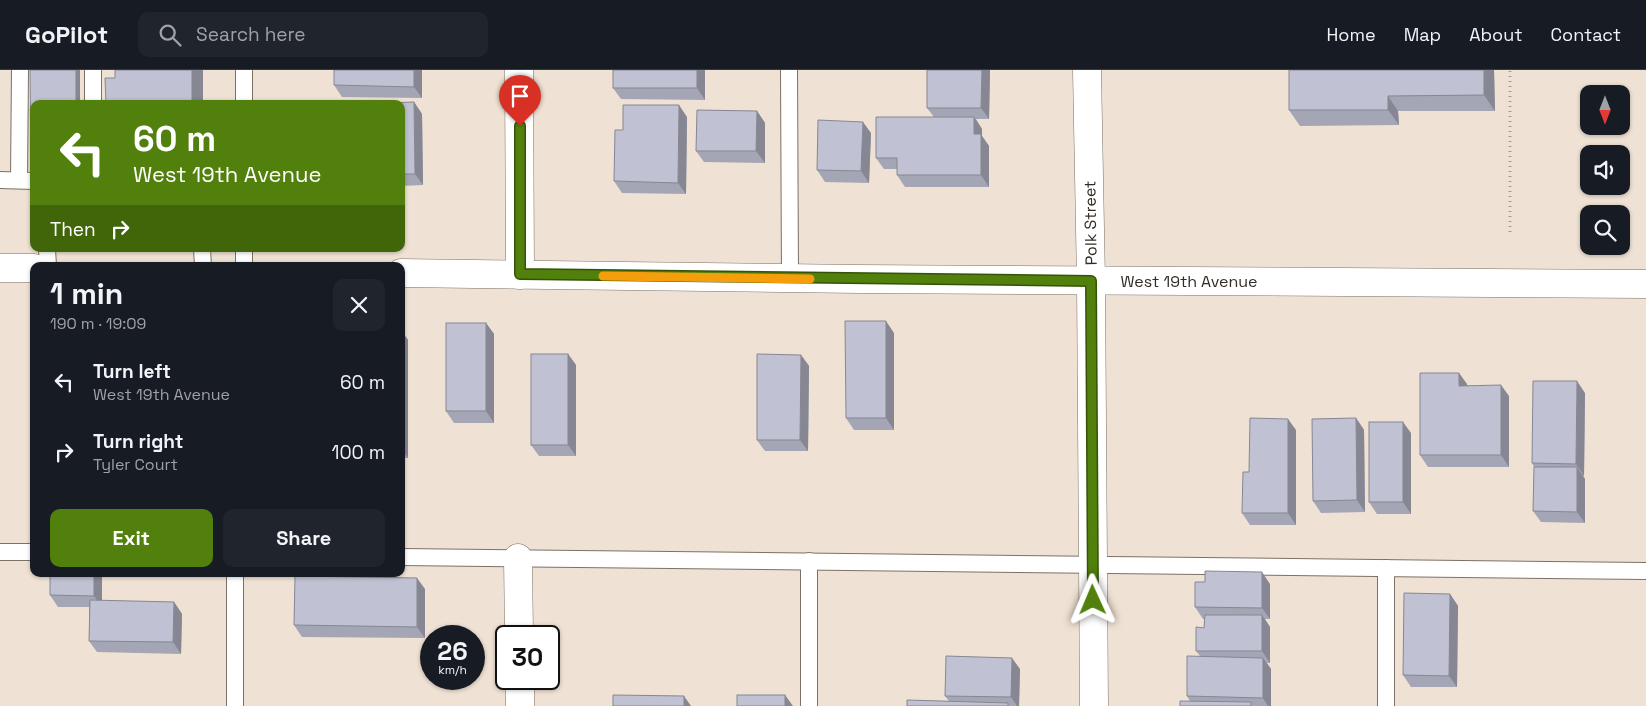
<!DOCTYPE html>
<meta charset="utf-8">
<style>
body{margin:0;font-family:"Space Grotesk",sans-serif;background:#20242c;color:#f1f3f6;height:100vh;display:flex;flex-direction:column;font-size:19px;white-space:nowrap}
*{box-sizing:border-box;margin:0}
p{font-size:16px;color:#9ea1a6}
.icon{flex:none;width:28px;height:28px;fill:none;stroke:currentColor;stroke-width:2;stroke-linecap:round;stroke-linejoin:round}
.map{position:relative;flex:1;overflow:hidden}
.drawer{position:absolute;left:30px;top:192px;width:375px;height:315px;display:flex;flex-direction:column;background:#171b24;border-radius:10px;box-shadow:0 1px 4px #0004}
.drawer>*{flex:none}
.guide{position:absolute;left:30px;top:30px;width:375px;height:152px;border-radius:10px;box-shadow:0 1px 4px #0004;background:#52800c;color:#fff;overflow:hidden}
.needle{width:32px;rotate:180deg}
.tools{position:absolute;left:1580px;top:15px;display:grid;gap:10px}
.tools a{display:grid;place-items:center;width:50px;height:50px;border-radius:10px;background:#171b24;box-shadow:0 1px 4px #0004;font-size:25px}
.speed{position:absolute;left:420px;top:555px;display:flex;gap:10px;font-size:25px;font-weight:700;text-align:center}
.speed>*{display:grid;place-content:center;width:65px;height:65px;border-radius:50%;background:#171b24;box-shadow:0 1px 4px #0004;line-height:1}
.speed small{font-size:12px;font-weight:400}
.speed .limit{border:2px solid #111;border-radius:8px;background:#fff;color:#111}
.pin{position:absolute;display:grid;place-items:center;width:42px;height:42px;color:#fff;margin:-51px -21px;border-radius:50% 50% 50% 0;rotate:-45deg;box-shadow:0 0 5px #0007}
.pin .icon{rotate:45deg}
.me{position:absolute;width:55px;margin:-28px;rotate:359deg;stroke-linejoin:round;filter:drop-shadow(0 0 4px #0008)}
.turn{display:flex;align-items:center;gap:18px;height:105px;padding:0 20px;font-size:22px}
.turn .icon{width:65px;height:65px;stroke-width:2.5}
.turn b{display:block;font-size:35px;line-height:42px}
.then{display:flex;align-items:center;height:48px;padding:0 20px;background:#0003;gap:10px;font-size:19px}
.round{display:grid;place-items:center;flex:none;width:52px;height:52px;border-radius:10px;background:#20242c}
.headline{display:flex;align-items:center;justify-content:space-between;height:85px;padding:0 20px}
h1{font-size:30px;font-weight:600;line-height:38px}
.action{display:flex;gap:10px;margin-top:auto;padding:10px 20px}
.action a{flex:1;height:58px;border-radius:10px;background:#52800c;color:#fff;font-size:20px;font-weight:600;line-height:58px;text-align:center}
.action a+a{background:#20242c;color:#f1f3f6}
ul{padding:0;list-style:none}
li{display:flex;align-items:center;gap:15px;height:70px;padding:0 20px}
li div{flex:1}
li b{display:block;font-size:19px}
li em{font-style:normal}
header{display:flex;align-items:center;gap:30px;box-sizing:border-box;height:70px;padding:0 25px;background:#171b24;border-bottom:1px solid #363941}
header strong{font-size:24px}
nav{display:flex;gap:28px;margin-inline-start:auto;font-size:18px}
.search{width:350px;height:45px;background:#20242c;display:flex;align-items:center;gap:12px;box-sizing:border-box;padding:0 18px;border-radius:10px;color:#9ea1a6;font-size:19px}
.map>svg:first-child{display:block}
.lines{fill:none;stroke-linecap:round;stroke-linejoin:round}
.lane-casing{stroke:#7d7165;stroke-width:18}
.street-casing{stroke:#7d7165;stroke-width:29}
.secondary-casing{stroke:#7d7165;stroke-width:29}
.path{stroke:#a59a90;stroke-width:3;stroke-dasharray:1 4;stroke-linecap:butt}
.lane{stroke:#fff;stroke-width:16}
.street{stroke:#fff;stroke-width:28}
.secondary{stroke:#fff;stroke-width:28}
.wall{fill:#a5a6b5}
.shaded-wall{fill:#868793}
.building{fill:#c0c1d2;stroke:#868793}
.route-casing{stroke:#355308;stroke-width:12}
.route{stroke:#52800c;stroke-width:9}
.slow{stroke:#f59e0b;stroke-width:9}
.labels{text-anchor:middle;stroke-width:4.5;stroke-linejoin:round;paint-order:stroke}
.street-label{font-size:16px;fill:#312b26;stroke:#fff}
</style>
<header>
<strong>GoPilot</strong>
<div class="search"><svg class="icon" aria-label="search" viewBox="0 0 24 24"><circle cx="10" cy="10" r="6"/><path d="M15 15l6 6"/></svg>Search here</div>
<nav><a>Home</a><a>Map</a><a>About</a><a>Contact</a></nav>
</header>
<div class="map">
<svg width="1646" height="636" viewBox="0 0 1646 636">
<rect width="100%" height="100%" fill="#efe1d3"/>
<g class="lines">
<!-- lane casing -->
<g class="lane-casing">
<g id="lane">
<polyline points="93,0 93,34"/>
<polyline points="244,0 244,34"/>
<polyline points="789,0 790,208"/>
<polyline points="0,110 34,111"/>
<polyline points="19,110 20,0"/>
<polyline points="47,179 48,196"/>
<polyline points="202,179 203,196"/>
<polyline points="244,179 244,196"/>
<polyline points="0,482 34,482"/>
<polyline points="401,487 1646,501"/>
<polyline points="809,491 809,636"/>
<polyline points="1386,498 1386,636"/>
<polyline points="235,504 235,636"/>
</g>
</g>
<!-- street casing -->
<g class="street-casing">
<g id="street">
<polyline points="519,0 520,205"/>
<polyline points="1087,0 1091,211 1094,636"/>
<polyline points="518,488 519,566"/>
<polyline points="520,609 520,636"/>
</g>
</g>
<!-- secondary casing -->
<g class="secondary-casing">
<g id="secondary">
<polyline points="0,198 34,198"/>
<polyline points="401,203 860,209 1646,214"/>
</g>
</g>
<!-- path -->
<polyline class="path" points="1510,162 1510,0"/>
<!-- lane -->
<use href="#lane" class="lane"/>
<!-- street -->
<use href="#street" class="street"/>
<!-- secondary -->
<use href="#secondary" class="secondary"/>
</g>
<!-- wall -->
<g class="wall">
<polygon points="334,0 422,0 422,28 342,27 334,15"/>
<polygon points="705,0 705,30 621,29 613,18"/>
<polygon points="927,0 990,0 989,49 976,49 982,59 982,66 989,76 989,117 905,117 897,105 897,99 884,99 876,88 934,47 927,38"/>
<polygon points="1494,0 1495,41 1398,41 1399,55 1300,56 1289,40"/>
<polygon points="414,32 422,44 423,115 401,116 401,34"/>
<polygon points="757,41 765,53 765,93 704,92 696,81"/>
<polygon points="687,47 686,124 622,123 614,111 623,60"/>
<polygon points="871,63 869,113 825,112 817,100"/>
<polygon points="486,253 494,264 494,353 454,353 446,341"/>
<polygon points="401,260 408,270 408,388 401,388"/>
<polygon points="894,263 894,360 854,360 846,348"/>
<polygon points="568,284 576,295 576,386 539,386 531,375"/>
<polygon points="801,285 809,296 808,381 765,381 757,370"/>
<polygon points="1459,303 1467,315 1509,326 1509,397 1428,397 1420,385"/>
<polygon points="1585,323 1584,406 1583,406 1585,409 1585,453 1541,452 1533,441 1534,397 1532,393"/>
<polygon points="1356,348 1364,360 1365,442 1321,443 1313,431"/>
<polygon points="1296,360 1296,455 1250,455 1242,443 1249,402"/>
<polygon points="1411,363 1411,444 1377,444 1369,432"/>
<polygon points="50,504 102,504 102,531 174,532 182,544 181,584 97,582 89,571 89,537 58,537 50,525"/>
<polygon points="1270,514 1270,549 1265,549 1270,557 1270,593 1267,593 1271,599 1271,636 1180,636 1190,631 1187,626 1200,586 1196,581 1204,558 1204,549 1203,549 1195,537"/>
<polygon points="425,519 425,568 302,567 294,555"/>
<polygon points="1450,524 1458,536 1457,617 1411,617 1403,605"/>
<polygon points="1020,599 1019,636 907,636 949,631 945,626"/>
</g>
<!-- shaded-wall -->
<g class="shaded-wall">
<rect x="76" y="0" width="4" height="34"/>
<rect x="192" y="0" width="11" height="34"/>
<polygon points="414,0 422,0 422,28 414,17"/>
<polygon points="697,0 705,0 705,30 697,18"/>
<polygon points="982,0 990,0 989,49 981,38"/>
<polygon points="1484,0 1494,0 1495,41 1484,25"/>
<polygon points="1388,26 1398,41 1399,55 1388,40"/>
<polygon points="414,32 422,44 423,115 415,104"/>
<polygon points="679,35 687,47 686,124 678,113"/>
<polygon points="757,41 765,53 765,93 756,81"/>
<polygon points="974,47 982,59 982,66 989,76 989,117 981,105 974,64"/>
<polygon points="863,52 871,63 869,113 861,101"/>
<polygon points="886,251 894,263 894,360 886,348"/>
<polygon points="486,253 494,264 494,353 486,341"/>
<polygon points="401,260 408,270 408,388 401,378"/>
<polygon points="568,284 576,295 576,386 568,375"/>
<polygon points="801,285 809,296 808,381 800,370"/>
<polygon points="1459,303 1467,314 1467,327 1459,316"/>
<polygon points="1577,311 1585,323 1584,406 1576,394"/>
<polygon points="1501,315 1509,326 1509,397 1501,385"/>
<polygon points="1356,348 1364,360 1365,442 1357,430"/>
<polygon points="1288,349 1296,360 1296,455 1288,443"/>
<polygon points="1403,352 1411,363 1411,444 1403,432"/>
<polygon points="1577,397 1585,409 1585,453 1577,442"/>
<polygon points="1262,502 1270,514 1270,549 1262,538"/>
<polygon points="94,504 102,504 102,537 94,526"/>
<polygon points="417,508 425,519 425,568 417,557"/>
<polygon points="1450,524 1458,536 1457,617 1449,606"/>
<polygon points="174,532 182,544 181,584 173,572"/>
<polygon points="1262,545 1270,557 1270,593 1262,581"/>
<polygon points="1012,588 1020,599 1019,636 1017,636 1011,627"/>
<polygon points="1263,588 1271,599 1271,636 1268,636 1263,628"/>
<polygon points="785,625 793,636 785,636"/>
<polygon points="684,626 691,636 684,636"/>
</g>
<!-- building -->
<g class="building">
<polygon points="30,0 76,0 76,34 34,34 34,94 31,94"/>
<polygon points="115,0 192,0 192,34 106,34 105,8 115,8"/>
<polygon points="334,0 414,0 414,17 334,15"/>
<rect x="613" y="0" width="84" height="18"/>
<polygon points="927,0 982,0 981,38 927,38"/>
<polygon points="1289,0 1484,0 1484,25 1388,26 1388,40 1289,40"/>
<polygon points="414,32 415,104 401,104 401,34 359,34"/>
<polygon points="623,35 679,35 678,113 614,111 615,60 623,60"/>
<polygon points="697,40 757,41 756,81 696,81"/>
<polygon points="876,47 974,47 974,64 981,64 981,105 897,105 897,88 876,88"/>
<polygon points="818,50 863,52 861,101 817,100"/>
<polygon points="845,251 886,251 886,348 846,348"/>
<rect x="446" y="253" width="40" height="88"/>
<rect x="531" y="284" width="37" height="91"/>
<polygon points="757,284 801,285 800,370 757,370"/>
<polygon points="1420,303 1459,303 1459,316 1501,315 1501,385 1420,385"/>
<polygon points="1533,311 1577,311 1576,394 1532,393"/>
<polygon points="1250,348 1288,349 1288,443 1242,443 1243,402 1249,402"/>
<polygon points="1356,348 1357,430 1313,431 1312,349"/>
<rect x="1369" y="352" width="34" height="80"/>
<polygon points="1534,397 1577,397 1577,442 1533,441"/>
<polygon points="1205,501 1262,502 1262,538 1195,537 1195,512 1205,512"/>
<polygon points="50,504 94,504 94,526 50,525"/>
<polygon points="295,506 417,508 417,557 294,555"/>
<polygon points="1404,523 1450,524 1449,606 1403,605"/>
<polygon points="90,530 174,532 173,572 89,571"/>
<polygon points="1205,545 1262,545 1262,581 1196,581 1196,557 1204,558"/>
<polygon points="946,586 1012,588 1011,627 945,626"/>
<polygon points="1187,586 1263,588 1263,628 1187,626"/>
<polygon points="613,625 684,626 684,636 613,636"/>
<rect x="737" y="625" width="48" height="11"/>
<polygon points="907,630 1008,633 1008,636 907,636"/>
<polygon points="1180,631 1251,632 1251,636 1180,636"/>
</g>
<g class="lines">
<!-- route casing -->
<g class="route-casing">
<polyline id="route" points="520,56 520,204 1091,211 1093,530"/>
</g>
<!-- route -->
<use href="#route" class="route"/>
<!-- slow -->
<polyline class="slow" points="603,206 810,209"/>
</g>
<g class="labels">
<!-- street labels -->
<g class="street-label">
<text transform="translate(1090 153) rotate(-91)" y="6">Polk Street</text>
<text x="1189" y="217">West 19th Avenue</text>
</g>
</g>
</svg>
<div class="tools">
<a><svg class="needle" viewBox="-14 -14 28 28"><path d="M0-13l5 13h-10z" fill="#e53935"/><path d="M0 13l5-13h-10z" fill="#9ea1a6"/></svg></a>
<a><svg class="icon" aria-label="sound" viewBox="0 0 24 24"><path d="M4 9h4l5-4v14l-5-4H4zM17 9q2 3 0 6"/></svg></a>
<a><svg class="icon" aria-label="search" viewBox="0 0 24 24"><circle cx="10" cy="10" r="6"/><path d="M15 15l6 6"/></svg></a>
</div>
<div class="speed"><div>26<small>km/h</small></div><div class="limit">30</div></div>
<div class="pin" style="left:520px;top:56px;background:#d93025"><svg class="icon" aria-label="arrive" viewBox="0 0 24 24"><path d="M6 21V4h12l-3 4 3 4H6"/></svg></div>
<svg class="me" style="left:1093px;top:530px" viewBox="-20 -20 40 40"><path d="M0-17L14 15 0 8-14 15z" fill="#52800c" stroke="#fff" stroke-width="4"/></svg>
<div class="guide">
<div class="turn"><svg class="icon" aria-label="left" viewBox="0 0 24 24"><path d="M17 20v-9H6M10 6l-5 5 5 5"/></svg><div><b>60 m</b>West 19th Avenue</div></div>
<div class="then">Then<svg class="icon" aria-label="right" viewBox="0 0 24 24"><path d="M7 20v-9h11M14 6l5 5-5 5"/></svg></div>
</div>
<section class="drawer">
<div class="headline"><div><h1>1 min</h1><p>190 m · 19:09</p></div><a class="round"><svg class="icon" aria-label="close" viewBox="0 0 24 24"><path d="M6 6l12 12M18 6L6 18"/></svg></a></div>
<ul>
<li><svg class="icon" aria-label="left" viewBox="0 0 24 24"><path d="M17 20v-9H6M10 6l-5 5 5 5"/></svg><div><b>Turn left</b><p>West 19th Avenue</p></div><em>60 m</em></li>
<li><svg class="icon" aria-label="right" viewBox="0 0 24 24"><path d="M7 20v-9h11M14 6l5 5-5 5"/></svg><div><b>Turn right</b><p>Tyler Court</p></div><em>100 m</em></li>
</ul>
<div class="action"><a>Exit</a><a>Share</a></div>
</section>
</div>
